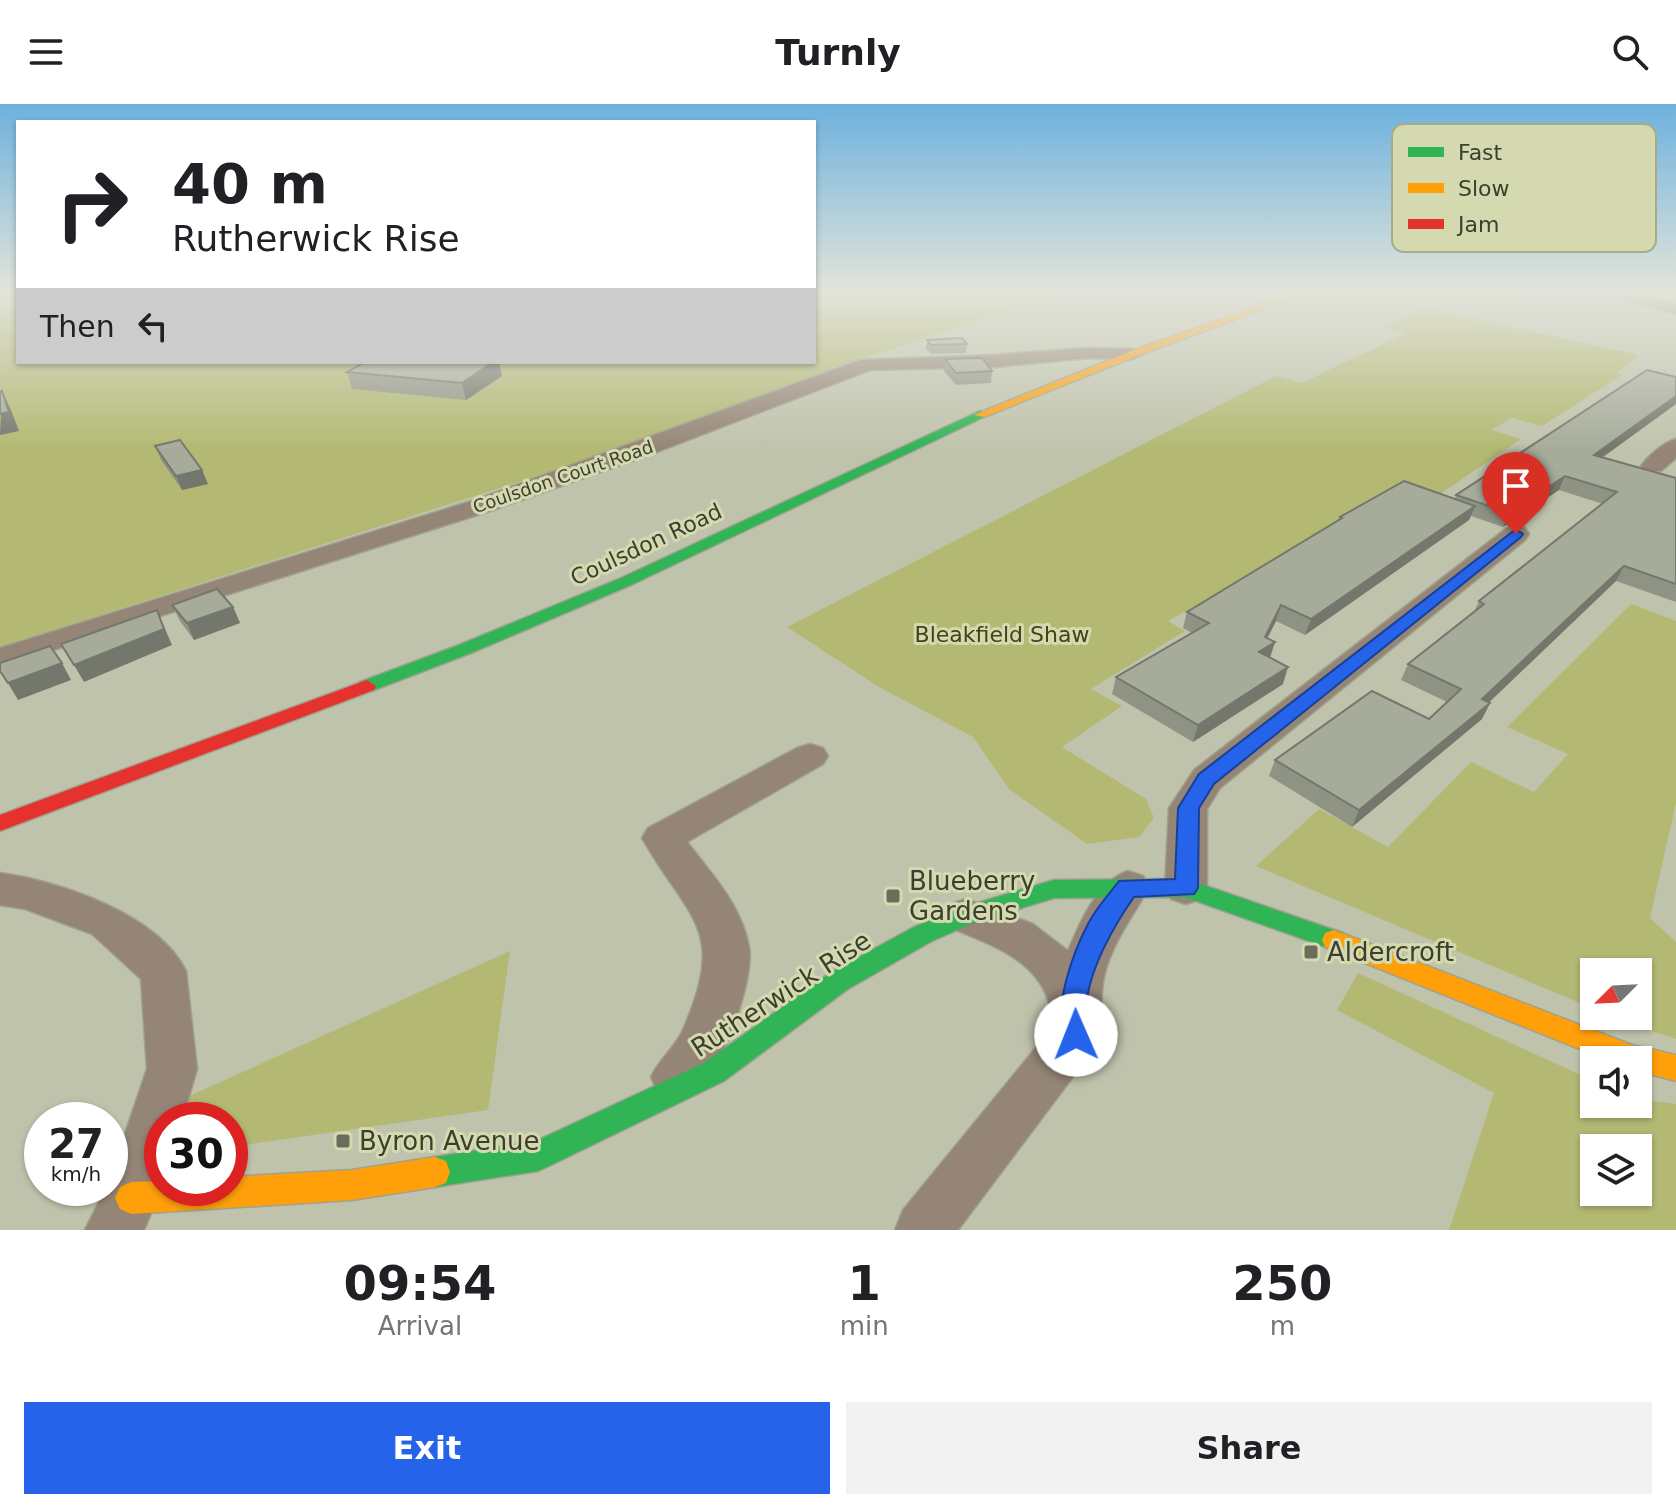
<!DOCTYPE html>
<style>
body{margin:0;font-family:"DejaVu Sans",sans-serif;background:#f2f2f2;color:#202124;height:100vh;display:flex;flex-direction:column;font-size:30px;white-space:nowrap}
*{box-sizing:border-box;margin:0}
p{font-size:26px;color:#757577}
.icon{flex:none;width:44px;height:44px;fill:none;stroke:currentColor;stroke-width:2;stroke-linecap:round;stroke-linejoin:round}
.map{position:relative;height:1126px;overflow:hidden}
.sheet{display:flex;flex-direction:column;background:#fff;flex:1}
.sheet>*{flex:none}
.guide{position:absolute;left:16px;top:16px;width:800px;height:244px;border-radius:0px;box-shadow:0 2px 6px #0004;background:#fff;color:#202124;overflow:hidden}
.needle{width:52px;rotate:246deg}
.buttons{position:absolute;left:1580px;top:854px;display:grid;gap:16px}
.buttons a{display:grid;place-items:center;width:72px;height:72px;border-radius:0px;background:#fff;box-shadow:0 2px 6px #0004;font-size:40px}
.speed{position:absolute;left:24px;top:998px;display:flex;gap:16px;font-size:40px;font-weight:700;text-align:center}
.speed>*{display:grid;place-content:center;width:104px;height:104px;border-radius:50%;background:#fff;box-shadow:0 2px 6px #0004;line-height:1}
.speed small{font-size:20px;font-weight:400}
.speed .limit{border:12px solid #d22;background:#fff;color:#111}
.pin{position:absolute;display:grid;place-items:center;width:68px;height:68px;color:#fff;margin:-82px -34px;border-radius:50% 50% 50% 0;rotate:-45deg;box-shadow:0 0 8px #0007}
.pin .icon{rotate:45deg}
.me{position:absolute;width:88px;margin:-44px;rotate:359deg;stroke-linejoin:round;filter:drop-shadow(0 0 6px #0008)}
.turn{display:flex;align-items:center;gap:28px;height:168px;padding:0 24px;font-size:36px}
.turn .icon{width:104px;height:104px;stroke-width:2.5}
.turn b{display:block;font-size:56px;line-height:68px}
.then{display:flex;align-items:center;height:76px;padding:0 24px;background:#0003;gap:16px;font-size:30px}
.eta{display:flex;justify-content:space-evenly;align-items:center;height:136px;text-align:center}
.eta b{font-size:48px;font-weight:700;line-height:56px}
.primary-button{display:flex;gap:16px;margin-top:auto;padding:16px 24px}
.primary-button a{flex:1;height:92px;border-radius:0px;background:#2563eb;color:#fff;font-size:32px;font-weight:700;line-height:92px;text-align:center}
.primary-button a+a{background:#f2f2f2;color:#202124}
header{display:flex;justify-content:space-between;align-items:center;height:104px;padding:0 24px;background:#fff;font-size:36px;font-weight:700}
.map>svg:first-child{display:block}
.green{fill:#b3b973;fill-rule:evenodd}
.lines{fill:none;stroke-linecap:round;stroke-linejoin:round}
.street-casing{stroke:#9fa28f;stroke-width:3}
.fast-casing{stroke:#9fa28f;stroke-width:3}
.slow-casing{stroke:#9fa28f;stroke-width:3}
.jam-casing{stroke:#9fa28f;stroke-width:3}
.street{fill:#958577;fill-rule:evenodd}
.fast{fill:#30b455;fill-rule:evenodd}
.slow{fill:#ff9f0a;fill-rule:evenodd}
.jam{fill:#e5322d;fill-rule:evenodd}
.wall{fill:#8f9384}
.shaded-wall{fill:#74786c}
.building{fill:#a6ab9a;stroke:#74786c;stroke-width:2}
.route{fill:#2563eb;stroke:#184099;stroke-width:2}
.poi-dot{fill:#6b6d5a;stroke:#d4d9af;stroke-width:3}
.labels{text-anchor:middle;stroke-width:6;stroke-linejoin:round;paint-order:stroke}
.far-street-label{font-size:18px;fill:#3d3f2e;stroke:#d4d9af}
.street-label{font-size:22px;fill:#3d3f2e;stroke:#d4d9af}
.park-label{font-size:22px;fill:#404417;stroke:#d4d9af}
.near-poi-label{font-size:26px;fill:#3d3f2e;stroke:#d4d9af;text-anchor:start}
.near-street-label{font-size:26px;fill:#3d3f2e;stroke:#d4d9af}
.key{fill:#d4d9af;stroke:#a7ab88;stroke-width:2}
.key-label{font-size:22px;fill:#3d3f2e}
</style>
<header><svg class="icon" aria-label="menu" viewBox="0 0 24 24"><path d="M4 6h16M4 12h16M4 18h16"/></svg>Turnly<svg class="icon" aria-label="search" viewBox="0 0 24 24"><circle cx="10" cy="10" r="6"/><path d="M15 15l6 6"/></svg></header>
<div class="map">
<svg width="1676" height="1126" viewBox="0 0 1676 1126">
<rect width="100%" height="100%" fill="#c0c3ac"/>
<!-- green -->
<g class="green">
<polygon points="0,188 18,188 18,258 814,258 814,188 1064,188 868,253 629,343 0,543"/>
<polygon points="1424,204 1639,251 1616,269 1622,271 1542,322 1512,314 1491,326 1521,335 1437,392 1400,389 1168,517 1185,527 1091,585 1122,602 1062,643 1146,695 1154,714 1139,733 1087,740 1009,685 973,633 879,583 787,523 1276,272 1302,279 1406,229 1383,223"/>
<polygon points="1631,500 1676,517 1676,699 1650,814 1676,838 1676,935 1609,912 1638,912 1638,868 1594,868 1594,905 1256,762 1319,705 1388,743 1471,658 1534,688 1568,650 1507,623"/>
<polygon points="510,847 488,1006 230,1043 230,1016 180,1016 185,994"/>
<path d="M1358,869L1594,977V1000H1638V995L1676,1000V1126H1449L1494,989L1337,906ZM1594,1044H1638V1088H1594Z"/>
</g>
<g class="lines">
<!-- street casing -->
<g class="street-casing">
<g id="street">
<polygon points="1603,188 1629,188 1676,200 1676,210 1606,191"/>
<polygon points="1087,244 1133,245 1142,250 1133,255 1087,254 994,263 870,266 646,352 493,406 0,563 0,544 475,396 861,256 994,251"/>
<path d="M1676,335V354L1661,367H1645L1641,362C1649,351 1663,339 1676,335Z"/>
<polygon points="1516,422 1525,424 1529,430 1525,436 1220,684 1207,705 1207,784 1201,795 1186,800 1171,795 1165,784 1169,704 1194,666 1507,424"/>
<path d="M810,640L823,644L828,652L823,660L687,738C711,769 742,802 749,843C755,876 721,970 693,989C689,993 681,994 676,996L658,989L651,973C659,956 674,944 682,928C728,823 690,818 642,734L648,724L797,644Z"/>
<path d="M1128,767L1143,772L1149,783C1133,813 1112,838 1104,873C1099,897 1104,923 1093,946L958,1126H895L903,1106L1052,924C1053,862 1000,844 951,824L945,812L951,800L966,795L1033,820L1068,847C1080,819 1097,777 1128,767Z"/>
<path d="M0,769C59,777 158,810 186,867L197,965L182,1016H162V1083L144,1126H85L106,1084H110V1074L147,965L141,875L92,830L25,805L0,801Z"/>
</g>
</g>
<!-- fast casing -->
<g class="fast-casing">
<g id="fast">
<polygon points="980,307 986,311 984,313 631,481 471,549 374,586 360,586 358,582 360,578 459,541 619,475"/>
<polygon points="1186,775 1343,829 1346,836 1343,843 1334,846 1185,793 1054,794 973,819 932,837 848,885 724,977 549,1062 538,1067 435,1083 424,1079 420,1068 424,1057 435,1053 536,1037 704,959 830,869 914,823 957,805 1054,776"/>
</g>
</g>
<!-- slow casing -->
<g class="slow-casing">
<g id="slow">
<polygon points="1298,188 1310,188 1137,252 984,313 974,311 1129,248"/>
<polygon points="1334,826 1632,941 1676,951 1676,977 1638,967 1638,956 1607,956 1325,843 1322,836 1325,829"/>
<polygon points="435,1053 446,1057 450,1068 446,1079 435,1083 352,1096 131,1110 120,1105 115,1094 120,1083 131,1078 162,1077 162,1084 230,1084 230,1073 352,1066"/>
</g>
</g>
<!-- jam casing -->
<g class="jam-casing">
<polygon id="jam" points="367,576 376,582 374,586 0,727 0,711"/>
</g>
<!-- street -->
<use href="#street" class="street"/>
<!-- fast -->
<use href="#fast" class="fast"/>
<!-- slow -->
<use href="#slow" class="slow"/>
<!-- jam -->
<use href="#jam" class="jam"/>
</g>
<!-- wall -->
<g class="wall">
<polygon points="927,236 967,240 966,249 931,250 926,245"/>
<polygon points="945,255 992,267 991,279 956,281 944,267"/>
<polygon points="365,258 499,258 502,272 466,296 352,285 347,268"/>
<polygon points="1676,273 1676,300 1602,354 1676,374 1676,498 1616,477 1489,598 1490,599 1482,615 1352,723 1269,672 1275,656 1429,615 1447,598 1401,576 1408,560 1474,508 1479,497 1603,400 1559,386 1503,423 1471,412 1469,416 1305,531 1276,517 1267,534 1270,554 1283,580 1193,638 1112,590 1116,573 1192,529 1183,524 1187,508 1338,417 1340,413 1455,395 1456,391"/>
<polygon points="155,342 208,380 182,386 161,356"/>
<polygon points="172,501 233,503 240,519 194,536 180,517"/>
</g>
<!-- shaded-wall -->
<g class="shaded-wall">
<polygon points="493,258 499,258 502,272 466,296 462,279"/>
<polygon points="2,287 11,306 19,327 0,331"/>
<polygon points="1676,292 1676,300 1587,364 1594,351"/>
<polygon points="202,366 208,380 182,386 176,372"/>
<polygon points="1565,372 1559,386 1503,423 1510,409"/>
<polygon points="1475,402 1469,416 1305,531 1311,515"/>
<polygon points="1624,462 1616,477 1477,610 1490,599 1482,615 1352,723 1359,706"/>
<polygon points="1281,501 1276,517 1261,547 1275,538 1270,554 1254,565 1265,533"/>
<polygon points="233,503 240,519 194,536 187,519"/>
<polygon points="157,506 172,541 84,578 74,561"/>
<polygon points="62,559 71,576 18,596 8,579"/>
<polygon points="1288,563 1283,580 1193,638 1198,621"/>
</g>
<!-- building -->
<g class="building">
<polygon points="962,234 967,240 931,241 927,236"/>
<polygon points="982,254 992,267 956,269 945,255"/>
<polygon points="365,258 493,258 462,279 347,268"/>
<polygon points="1647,266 1676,273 1676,292 1594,351 1676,374 1676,480 1624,462 1482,595 1490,599 1359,706 1275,656 1372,587 1429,615 1461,585 1408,560 1484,500 1479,497 1617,388 1565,372 1510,409 1456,391"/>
<polygon points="2,287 9,308 0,310 0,288"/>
<polygon points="180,336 202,366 176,372 155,342"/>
<polygon points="1404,377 1475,402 1311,515 1281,501 1265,533 1275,538 1259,548 1288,563 1198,621 1116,573 1209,519 1187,508 1342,414 1340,413"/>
<polygon points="217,485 233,503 187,519 172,501"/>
<polygon points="157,506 164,525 74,561 61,540"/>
<polygon points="50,542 62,559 8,579 0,567 0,559"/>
</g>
<!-- sky -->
<linearGradient id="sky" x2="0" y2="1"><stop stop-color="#6db2de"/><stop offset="0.54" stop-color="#e3e4da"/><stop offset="1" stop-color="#e3e4da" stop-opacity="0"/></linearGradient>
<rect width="1676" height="346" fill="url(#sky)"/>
<!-- route -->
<path class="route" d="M1516,425L1523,430L1521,433L1214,680L1199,704L1198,784L1194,790L1134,793C1115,820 1091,862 1087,896C1086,911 1092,925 1085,939L1076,943L1066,939C1051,907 1073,848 1089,818C1097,803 1109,790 1119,777L1175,775L1178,704L1199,670Z"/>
<!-- markers -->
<g class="poi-dot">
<rect x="885" y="784" width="16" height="16" rx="4"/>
<rect x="1303" y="840" width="16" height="16" rx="4"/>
<rect x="335" y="1029" width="16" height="16" rx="4"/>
</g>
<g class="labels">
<!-- far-street labels -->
<g class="far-street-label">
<text transform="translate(563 373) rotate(-19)" y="6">Coulsdon Court Road</text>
</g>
<!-- street labels -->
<g class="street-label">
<text transform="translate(646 440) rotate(-25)" y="8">Coulsdon Road</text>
</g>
<!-- park labels -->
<g class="park-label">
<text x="1002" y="538">Bleakfield Shaw</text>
</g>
<!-- near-poi labels -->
<g class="near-poi-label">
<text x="909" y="786">Blueberry<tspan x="909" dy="30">Gardens</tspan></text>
<text x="1327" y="857">Aldercroft</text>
<text x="359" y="1046">Byron Avenue</text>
</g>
<!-- near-street labels -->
<g class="near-street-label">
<text transform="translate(781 890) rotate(-33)" y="9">Rutherwick Rise</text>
</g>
</g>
<!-- legend -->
<rect x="1392" y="20" width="264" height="128" rx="12" class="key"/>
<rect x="1408" y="43" width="36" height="10" fill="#30b455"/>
<rect x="1408" y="79" width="36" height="10" fill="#ff9f0a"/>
<rect x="1408" y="115" width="36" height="10" fill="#e5322d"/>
<g class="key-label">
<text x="1458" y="56">Fast</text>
<text x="1458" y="92">Slow</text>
<text x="1458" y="128">Jam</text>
</g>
</svg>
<div class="buttons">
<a><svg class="needle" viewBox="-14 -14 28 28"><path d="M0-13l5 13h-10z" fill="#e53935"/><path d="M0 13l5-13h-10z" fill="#757577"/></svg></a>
<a><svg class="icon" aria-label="sound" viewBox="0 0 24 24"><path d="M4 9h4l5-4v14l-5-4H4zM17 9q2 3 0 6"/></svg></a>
<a><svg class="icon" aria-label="layers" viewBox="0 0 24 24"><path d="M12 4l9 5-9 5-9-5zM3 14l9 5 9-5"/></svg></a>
</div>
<div class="speed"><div>27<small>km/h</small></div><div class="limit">30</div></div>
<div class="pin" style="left:1516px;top:430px;background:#d93025"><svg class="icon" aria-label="arrive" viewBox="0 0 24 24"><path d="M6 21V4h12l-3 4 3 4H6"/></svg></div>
<svg class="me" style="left:1076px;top:931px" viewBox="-20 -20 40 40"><circle r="19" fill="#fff"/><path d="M0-13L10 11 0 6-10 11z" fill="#2563eb"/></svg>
<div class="guide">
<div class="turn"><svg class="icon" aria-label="right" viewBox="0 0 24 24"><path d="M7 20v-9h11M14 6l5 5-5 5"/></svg><div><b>40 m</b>Rutherwick Rise</div></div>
<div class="then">Then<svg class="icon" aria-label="left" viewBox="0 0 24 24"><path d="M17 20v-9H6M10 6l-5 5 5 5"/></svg></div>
</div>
</div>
<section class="sheet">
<div class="eta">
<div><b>09:54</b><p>Arrival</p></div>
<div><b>1</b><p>min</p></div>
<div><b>250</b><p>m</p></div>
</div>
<div class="primary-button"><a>Exit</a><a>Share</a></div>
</section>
